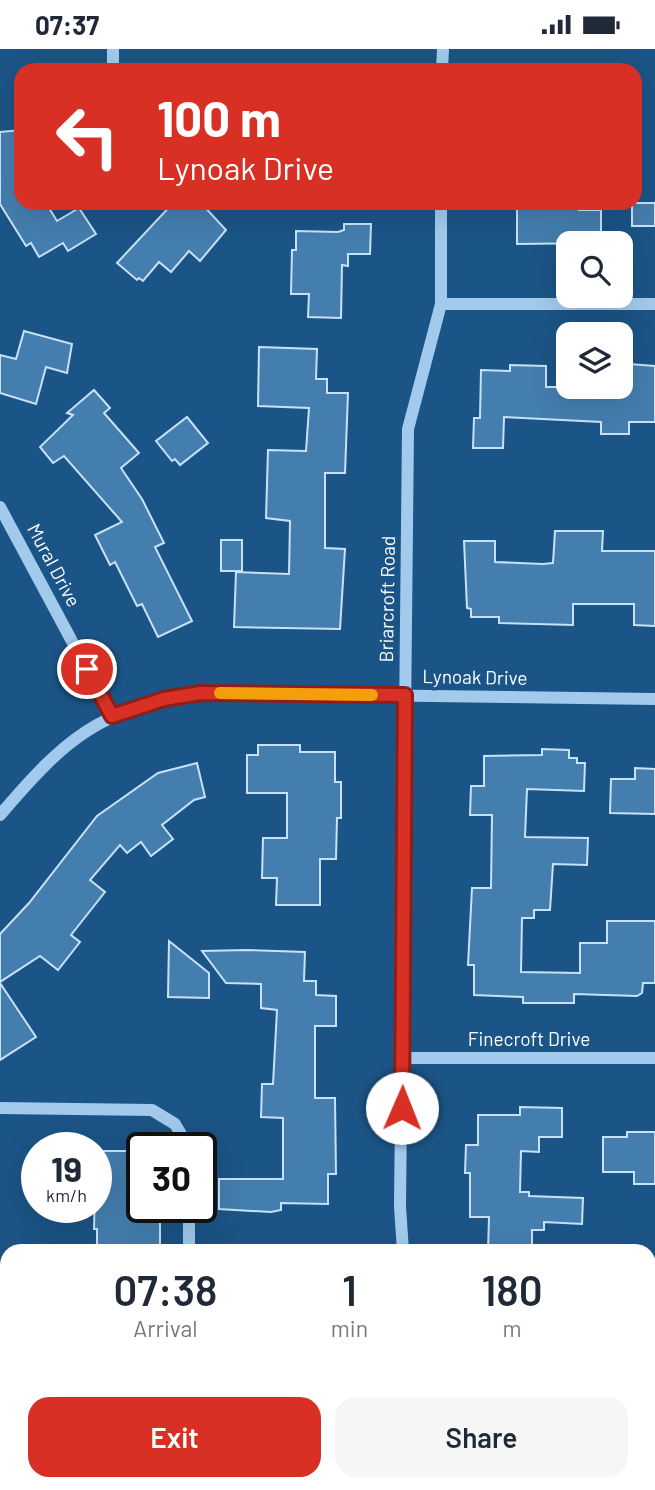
<!DOCTYPE html>
<style>
body{margin:0;font-family:Barlow,sans-serif;background:#f6f6f7;color:#1f2937;height:100vh;display:flex;flex-direction:column;font-size:26px;white-space:nowrap}
*{box-sizing:border-box;margin:0}
p{font-size:23px;color:#747a83}
.icon{flex:none;width:38px;height:38px;fill:none;stroke:currentColor;stroke-width:2;stroke-linecap:round;stroke-linejoin:round}
.map{position:relative;flex:1;overflow:hidden}
.side{position:absolute;left:0px;top:1195px;width:656px;height:247px;display:flex;flex-direction:column;background:#fff;border-radius:21px 21px 0 0;box-shadow:0 7px 28px #0002}
.side>*{flex:none}
.top-card{position:absolute;left:14px;top:14px;width:628px;height:147px;border-radius:21px;box-shadow:0 7px 28px #0002;background:#d93025;color:#fff;overflow:hidden}
.tools{position:absolute;left:556px;top:182px;display:grid;gap:14px}
.tools a{display:grid;place-items:center;width:77px;height:77px;border-radius:14px;background:#fff;box-shadow:0 7px 28px #0002;font-size:35px}
.speed{position:absolute;left:21px;top:1083px;display:flex;gap:14px;font-size:35px;font-weight:700;text-align:center}
.speed>*{display:grid;place-content:center;width:91px;height:91px;border-radius:50%;background:#fff;box-shadow:0 7px 28px #0002;line-height:1}
.speed small{font-size:18px;font-weight:400}
.speed .limit{border:4px solid #111;border-radius:10px;background:#fff;color:#111}
.pin{position:absolute;display:grid;place-items:center;width:60px;height:60px;color:#fff;margin:-30px;border:4px solid #fff;border-radius:50%;box-shadow:0 2px 7px #0007}
.me{position:absolute;width:77px;margin:-38px;rotate:1deg;stroke-linejoin:round;filter:drop-shadow(0 0 5px #0008)}
.turn{display:flex;align-items:center;gap:24px;height:147px;padding:0 28px;font-size:32px}
.turn .icon{width:91px;height:91px;stroke-width:2.5}
.turn b{display:block;font-size:49px;line-height:60px}
.eta{display:flex;justify-content:space-evenly;align-items:center;height:119px;text-align:center}
.eta b{font-size:42px;font-weight:600;line-height:49px}
.cta{display:flex;gap:14px;margin-top:auto;padding:14px 28px}
.cta a{flex:1;height:80px;border-radius:21px;background:#d93025;color:#fff;font-size:28px;font-weight:600;line-height:80px;text-align:center}
.cta a+a{background:#f6f6f7;color:#1f2937}
.status{display:flex;justify-content:space-between;align-items:center;height:49px;padding:0 35px;background:#fff;direction:ltr}
.status svg{height:19px;fill:currentColor}
.map>svg:first-child{display:block}
.building{fill:#447eaf;stroke:#c7e2f8;stroke-width:2}
.lines{fill:none;stroke-linecap:round;stroke-linejoin:round}
.minor{stroke:#a2caec;stroke-width:12}
.route-casing{stroke:#8d1f18;stroke-width:18}
.route{stroke:#d93025;stroke-width:12}
.slow{stroke:#f59e0b;stroke-width:12}
.labels{text-anchor:middle;stroke-width:7;stroke-linejoin:round;paint-order:stroke}
.street-label{font-size:19px;fill:#fff;stroke:#1b5486}
</style>
<div class="status"><b>07:37</b><svg viewBox="0 0 49 12"><path d="M0 12V9h3v3zM5 12V6h3v6zM10 12V3h3v9zM15 12V0h3v12zM26 1h20v11H26zM47 4h2v5h-2z"/></svg></div>
<div class="map">
<svg width="655" height="1441" viewBox="0 0 655 1441">
<rect width="100%" height="100%" fill="#1b5486"/>
<!-- building -->
<g class="building">
<polygon points="21,81 21,154 46,154 57,172 79,159 96,185 68,202 63,194 39,208 31,194 26,197 0,155 0,83"/>
<polygon points="173,154 201,154 226,181 200,212 189,202 171,223 159,213 143,232 139,229 137,231 117,214"/>
<polygon points="517,154 579,154 579,161 601,161 601,194 517,195"/>
<rect x="632" y="154" width="23" height="23"/>
<polygon points="344,175 371,175 370,205 348,205 348,217 342,216 341,269 308,268 309,245 291,245 292,201 296,201 296,182 338,183 344,181"/>
<polygon points="24,282 72,295 67,324 46,318 36,355 0,344 0,306 16,310"/>
<polygon points="259,298 317,300 316,330 327,330 327,344 348,344 345,424 325,424 325,499 345,500 340,580 234,578 236,523 289,525 290,472 266,469 268,401 306,402 309,359 258,357"/>
<polygon points="629,315 655,317 655,373 629,373 629,385 601,385 601,373 504,368 503,399 473,399 474,369 480,369 481,321 510,322 510,316 546,317 546,338 621,338 623,317"/>
<polygon points="94,341 110,359 104,364 139,404 121,419 142,450 164,494 155,498 192,572 158,588 142,555 137,557 115,513 110,516 95,486 122,473 64,407 53,414 40,398 73,366 67,364"/>
<polygon points="187,368 208,394 180,416 175,410 172,412 156,392"/>
<polygon points="555,482 603,482 602,502 655,502 655,577 634,576 634,555 573,555 573,576 499,574 499,568 471,568 471,560 467,559 464,492 495,492 495,513 543,515 553,514"/>
<rect x="221" y="491" width="21" height="31"/>
<polygon points="258,696 300,696 300,703 335,703 335,733 341,733 341,769 337,769 336,810 320,810 320,856 276,856 277,829 262,829 263,789 287,789 287,744 247,744 247,706 258,706"/>
<polygon points="542,700 569,701 569,709 577,709 577,714 585,714 584,742 527,740 525,788 588,789 587,816 553,815 550,861 534,861 534,869 522,869 521,923 580,924 580,894 607,894 607,872 655,872 655,934 643,934 642,944 637,947 574,945 574,954 523,954 523,948 474,946 474,916 468,916 472,839 491,839 492,766 470,766 471,737 484,737 484,707 542,706"/>
<polygon points="197,714 205,748 194,751 162,776 173,790 151,807 141,793 127,804 120,796 90,831 105,843 71,886 80,893 58,921 40,907 0,933 0,885 29,854 97,767 158,724"/>
<polygon points="635,719 655,720 655,765 610,764 611,730 635,730"/>
<polygon points="169,892 209,924 209,949 168,948"/>
<polygon points="247,901 305,903 304,932 316,932 316,946 336,947 336,977 315,977 315,1049 335,1049 336,1125 328,1125 328,1155 281,1154 281,1161 271,1163 219,1160 219,1130 283,1130 283,1069 261,1068 262,1035 273,1035 277,961 261,959 261,935 226,934 202,902"/>
<polygon points="0,934 36,988 0,1011"/>
<polygon points="520,1058 562,1059 562,1088 539,1088 539,1103 521,1102 520,1143 529,1143 529,1147 583,1149 582,1175 544,1173 544,1181 532,1181 532,1202 488,1202 489,1168 470,1168 470,1124 465,1124 466,1096 478,1096 478,1066 520,1066"/>
<polygon points="627,1083 655,1083 655,1135 634,1135 634,1123 603,1123 603,1088 627,1088"/>
<polygon points="96,1102 142,1102 142,1158 160,1161 160,1202 97,1202 97,1180 94,1180"/>
</g>
<g class="lines">
<!-- minor -->
<g class="minor">
<polyline points="113,21 113,0"/>
<polyline points="442,21 443,0"/>
<polyline points="441,255 655,255"/>
<polyline points="0,458 112,667"/>
<path d="M0,766C65,690 98,660 200,644L655,650"/>
<polyline points="403,1009 655,1009"/>
<polyline points="0,1059 152,1061 175,1075 189,1099"/>
<polyline points="189,1202 189,1158"/>
<polyline points="403,1202 400,1158 408,380 441,255 441,154"/>
<polyline points="649,1374 655,1374"/>
<polyline points="457,1435 458,1441"/>
<polyline points="165,1441 165,1435"/>
</g>
</g>
<g class="lines">
<!-- route casing -->
<g class="route-casing">
<polyline id="route" points="87,620 112,667 164,650 200,644 405,646 402,1059"/>
</g>
<!-- route -->
<use href="#route" class="route"/>
<!-- slow -->
<polyline class="slow" points="220,644 372,646"/>
</g>
<g class="labels">
<!-- street labels -->
<g class="street-label">
<text transform="translate(54 516) rotate(62)" y="7">Mural Drive</text>
<text transform="translate(387 550) rotate(-89)" y="7">Briarcroft Road</text>
<text transform="translate(475 628) rotate(1)" y="7">Lynoak Drive</text>
<text x="529" y="997">Finecroft Drive</text>
</g>
</g>
</svg>
<div class="tools">
<a><svg class="icon" aria-label="search" viewBox="0 0 24 24"><circle cx="10" cy="10" r="6"/><path d="M15 15l6 6"/></svg></a>
<a><svg class="icon" aria-label="layers" viewBox="0 0 24 24"><path d="M12 4l9 5-9 5-9-5zM3 14l9 5 9-5"/></svg></a>
</div>
<div class="speed"><div>19<small>km/h</small></div><div class="limit">30</div></div>
<div class="pin" style="left:87px;top:620px;background:#d93025"><svg class="icon" aria-label="arrive" viewBox="0 0 24 24"><path d="M6 21V4h12l-3 4 3 4H6"/></svg></div>
<svg class="me" style="left:402px;top:1059px" viewBox="-20 -20 40 40"><circle r="19" fill="#fff"/><path d="M0-13L10 11 0 6-10 11z" fill="#d93025"/></svg>
<div class="top-card">
<div class="turn"><svg class="icon" aria-label="left" viewBox="0 0 24 24"><path d="M17 20v-9H6M10 6l-5 5 5 5"/></svg><div><b>100 m</b>Lynoak Drive</div></div>
</div>
<section class="side">
<div class="eta">
<div><b>07:38</b><p>Arrival</p></div>
<div><b>1</b><p>min</p></div>
<div><b>180</b><p>m</p></div>
</div>
<div class="cta"><a>Exit</a><a>Share</a></div>
</section>
</div>
